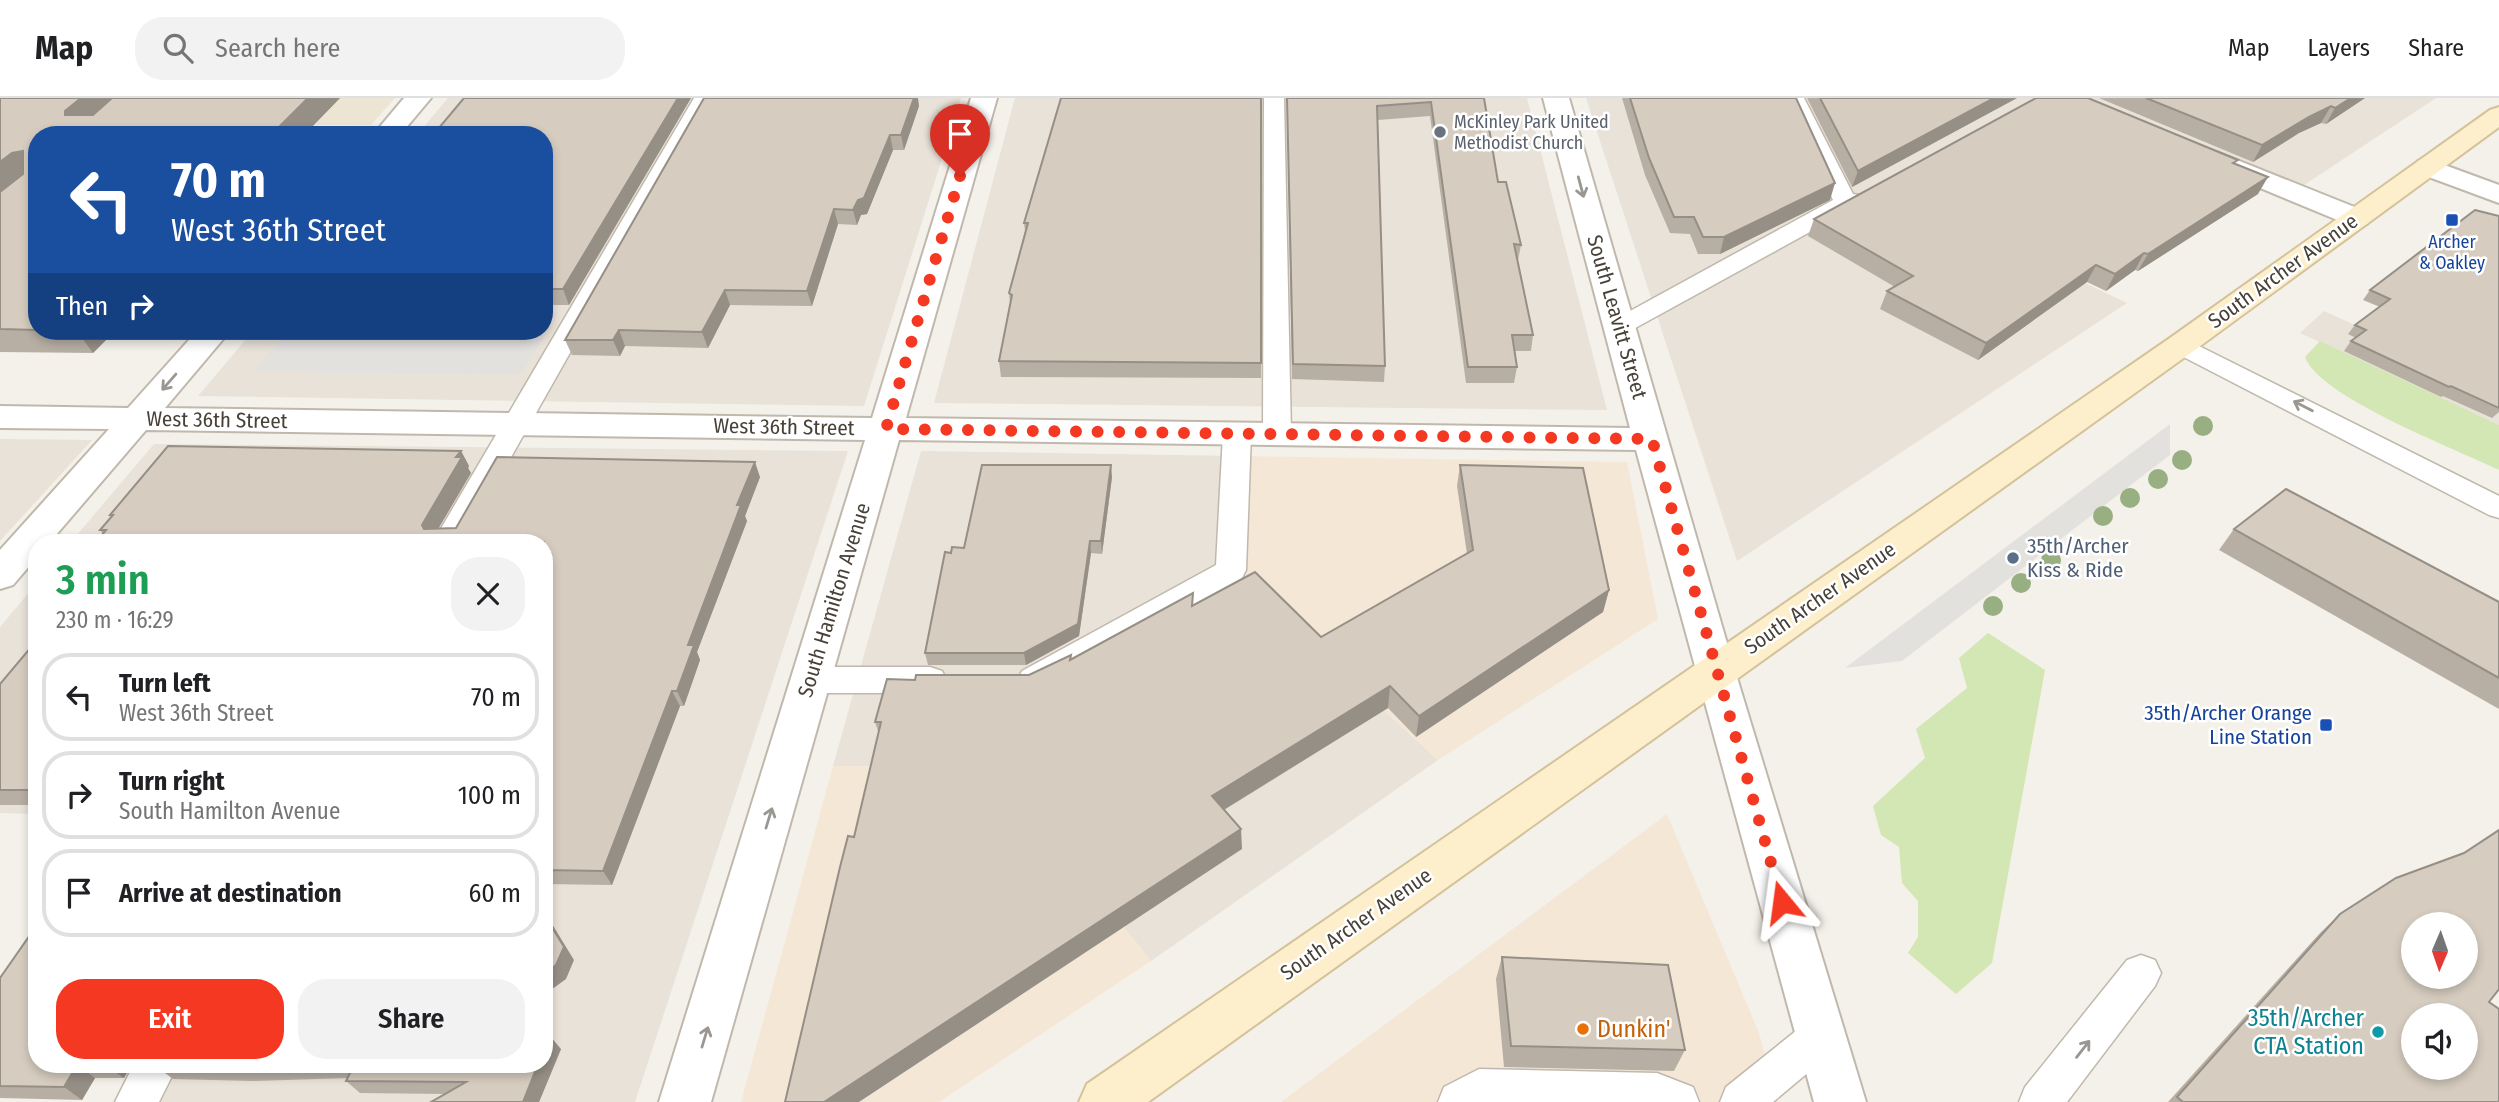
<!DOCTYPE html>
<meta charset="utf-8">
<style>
body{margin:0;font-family:"Fira Sans Condensed",sans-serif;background:#f2f2f2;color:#202124;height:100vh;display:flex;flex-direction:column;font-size:26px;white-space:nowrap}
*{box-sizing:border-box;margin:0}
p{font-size:23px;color:#757577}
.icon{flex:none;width:38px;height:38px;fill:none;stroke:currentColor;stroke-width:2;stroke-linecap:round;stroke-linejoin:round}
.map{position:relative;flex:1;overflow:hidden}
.drawer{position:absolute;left:28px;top:436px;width:525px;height:539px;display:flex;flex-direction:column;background:#fff;border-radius:28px;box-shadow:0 4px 10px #0003}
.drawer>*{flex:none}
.hud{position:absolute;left:28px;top:28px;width:525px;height:214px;border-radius:28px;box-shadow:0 4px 10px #0003;background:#1a4fa0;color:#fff;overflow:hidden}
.needle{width:46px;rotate:182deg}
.controls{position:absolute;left:2401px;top:814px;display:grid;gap:14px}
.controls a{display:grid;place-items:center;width:77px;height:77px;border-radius:50%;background:#fff;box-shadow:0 4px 10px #0003;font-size:35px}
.pin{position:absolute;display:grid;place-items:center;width:60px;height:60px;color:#fff;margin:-72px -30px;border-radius:50% 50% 50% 0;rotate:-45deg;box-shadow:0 0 7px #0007}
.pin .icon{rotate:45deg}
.me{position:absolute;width:77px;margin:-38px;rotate:344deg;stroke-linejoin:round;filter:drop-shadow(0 0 5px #0008)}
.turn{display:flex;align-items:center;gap:24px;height:147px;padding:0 28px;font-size:32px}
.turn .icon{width:91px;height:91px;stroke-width:2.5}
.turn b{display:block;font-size:49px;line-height:60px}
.then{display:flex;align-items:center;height:66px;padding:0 28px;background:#0003;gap:14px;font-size:26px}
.round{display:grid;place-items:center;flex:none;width:74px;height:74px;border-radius:28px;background:#f2f2f2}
.summary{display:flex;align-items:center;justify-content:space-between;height:119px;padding:0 28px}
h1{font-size:42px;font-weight:600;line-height:52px;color:#1e9e55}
.action{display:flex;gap:14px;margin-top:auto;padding:14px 28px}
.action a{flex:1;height:80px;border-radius:28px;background:#f43821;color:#fff;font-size:28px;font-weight:600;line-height:80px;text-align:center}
.action a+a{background:#f2f2f2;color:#202124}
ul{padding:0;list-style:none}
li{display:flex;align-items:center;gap:21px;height:88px;margin:0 14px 10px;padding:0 14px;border:4px solid #e0e0e0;border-radius:28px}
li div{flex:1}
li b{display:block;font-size:26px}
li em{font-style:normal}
header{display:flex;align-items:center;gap:42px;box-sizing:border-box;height:98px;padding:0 35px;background:#fff;border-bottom:2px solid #e0e0e0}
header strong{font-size:33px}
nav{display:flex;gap:38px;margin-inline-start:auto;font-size:24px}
.search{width:490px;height:63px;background:#f2f2f2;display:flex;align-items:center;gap:18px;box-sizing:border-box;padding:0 24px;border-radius:28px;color:#757577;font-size:26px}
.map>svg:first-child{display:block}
.residential{fill:#e8e2d8}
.commercial{fill:#f5e7d6}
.education{fill:#ede5d4}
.green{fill:#d2e7b4}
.parking{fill:#e3e1de}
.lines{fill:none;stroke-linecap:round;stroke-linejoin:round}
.lane-casing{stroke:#c0b8ac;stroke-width:3}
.street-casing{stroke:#c0b8ac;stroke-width:4}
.secondary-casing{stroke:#d3c29a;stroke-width:4}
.lane{fill:#fff;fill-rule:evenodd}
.street{fill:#fff;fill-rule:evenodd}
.secondary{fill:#fdefcb;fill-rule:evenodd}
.tree{fill:#98af82}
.wall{fill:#b8afa4}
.shaded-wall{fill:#968f86}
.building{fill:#d6ccbf;stroke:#968f86;stroke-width:2;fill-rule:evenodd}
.oneway{stroke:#9a9692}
.route{stroke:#f43821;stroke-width:12;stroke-dasharray:0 21.6}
.worship-dot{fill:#6b7280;stroke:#fff;stroke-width:2.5}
.transit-dot{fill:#1a4fb4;stroke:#fff;stroke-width:2.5}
.service-dot{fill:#5c6f8a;stroke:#fff;stroke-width:2.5}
.food-dot{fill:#e8710a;stroke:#fff;stroke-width:2.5}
.culture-dot{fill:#0f9aa8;stroke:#fff;stroke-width:2.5}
.labels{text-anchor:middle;stroke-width:5;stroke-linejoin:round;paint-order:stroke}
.far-worship-label{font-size:18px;fill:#5b616d;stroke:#fff;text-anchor:start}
.far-transit-label{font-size:18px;fill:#164399;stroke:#fff}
.street-label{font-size:21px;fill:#484138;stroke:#fff}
.service-label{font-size:21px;fill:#4e5e75;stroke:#fff;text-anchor:start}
.transit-label{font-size:21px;fill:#164399;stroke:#fff;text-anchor:end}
.near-culture-label{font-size:24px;fill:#0d838f;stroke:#fff;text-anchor:end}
.near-food-label{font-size:24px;fill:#c56008;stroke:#fff;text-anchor:start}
</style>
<header>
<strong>Map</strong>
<div class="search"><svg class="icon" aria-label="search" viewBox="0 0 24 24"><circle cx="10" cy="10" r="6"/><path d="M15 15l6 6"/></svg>Search here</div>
<nav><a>Map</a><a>Layers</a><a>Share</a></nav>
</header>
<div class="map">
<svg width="2499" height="1004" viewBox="0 0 2499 1004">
<rect width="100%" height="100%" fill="#f4f1ea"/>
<!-- residential -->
<g class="residential">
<polygon points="448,0 961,0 864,308 198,298 253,233 544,233 544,37 417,37"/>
<polygon points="1015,0 1527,0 1607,312 934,305"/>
<polygon points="1586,0 2037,0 1880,87 2127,205 1737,463"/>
<polygon points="2086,0 2436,0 2301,89"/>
<polygon points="2324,213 2499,293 2499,327 2300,235"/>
<polygon points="0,341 92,342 0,443"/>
<polygon points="154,346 848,353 635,1004 136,1004 157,966 544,966 544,444 71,444"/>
<polygon points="921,353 1236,358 1232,473 1438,662 1151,863 997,670 833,668"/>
<polygon points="37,485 37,716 0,715 0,529"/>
</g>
<!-- commercial -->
<g class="commercial">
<polygon points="1236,358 1627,364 1658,521 1438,662 1231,473"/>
<polygon points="833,668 997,670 1151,863 939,1004 741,1004"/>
<polygon points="1667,716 1759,935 1778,1004 1281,1004"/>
</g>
<!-- education -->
<polygon class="education" points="135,0 395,0 371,27 105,26"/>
<!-- green -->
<g class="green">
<path d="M2320,243L2499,327V372C2456,351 2319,299 2305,259Z"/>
<polygon points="1988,535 2045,572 1992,865 1956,896 1908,855 1918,839 1918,803 1902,785 1899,749 1881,737 1873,708 1925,660 1916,631 1967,590 1959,560"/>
</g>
<!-- parking -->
<g class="parking">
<polygon points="544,214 558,214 521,276 253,274 287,233 544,233"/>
<polygon points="2170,326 2170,357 1902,563 1845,570"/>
</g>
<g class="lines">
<!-- lane casing -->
<g class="lane-casing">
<g id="lane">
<polygon points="694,0 714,0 463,444 433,444"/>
<polygon points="1264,0 1284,0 1291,336 1287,342 1277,345 1267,342 1263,336"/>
<polygon points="1784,0 1804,0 1853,96 1859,97 1863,102 1859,107 1628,234 1619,237 1610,234 1606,229 1610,224 1833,102"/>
<polygon points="2181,239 2499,398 2499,420 2489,417 2172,253 2168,247 2172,241"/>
<polygon points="1237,327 1247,330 1251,336 1246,472 1242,480 1046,591 1034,595 1022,591 1017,582 1022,573 1216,467 1223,336 1227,330"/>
<polygon points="811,569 930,569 942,573 947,582 942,591 930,595 811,595 799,591 794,582 799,573"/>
<polygon points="2141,857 2155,862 2161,875 2155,888 2067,1004 2019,1004 2025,989 2127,862"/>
<polygon points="1821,919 1835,924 1841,938 1835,952 1773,1004 1720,1004 1726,989 1807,924"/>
<polygon points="134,966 178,966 159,1004 115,1004"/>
<polygon points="1479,971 1657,975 1693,989 1699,1004 1438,1004 1444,989"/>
</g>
</g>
<!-- street casing -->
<g class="street-casing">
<g id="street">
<polygon points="404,0 431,0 400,37 373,37"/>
<polygon points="971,0 997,0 906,320 1630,330 1543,0 1569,0 1735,573 1866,1004 1814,1004 1636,352 899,342 711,1004 659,1004 865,342 146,332 50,444 37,444 37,459 13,487 0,491 0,452 109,331 0,330 0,308 128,310 197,233 230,233 165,310 872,320"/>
<polygon points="2217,54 2367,114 2371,120 2367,126 2357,129 2347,126 2207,68 2203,62 2207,56"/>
<polygon points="2428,61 2499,87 2499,105 2418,75 2414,69 2418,63"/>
</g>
</g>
<!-- secondary casing -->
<g class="secondary-casing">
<polygon id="secondary" points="2499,9 2499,29 2192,254 1148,1004 1079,1004 1087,986 2170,240 2490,12"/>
</g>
<!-- lane -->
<use href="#lane" class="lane"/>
<!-- street -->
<use href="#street" class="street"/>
<!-- secondary -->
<use href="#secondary" class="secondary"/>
</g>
<!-- trees -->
<g class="tree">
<circle cx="2203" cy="328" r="10"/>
<circle cx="2182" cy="362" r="10"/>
<circle cx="2158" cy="381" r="10"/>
<circle cx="2130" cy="400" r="10"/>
<circle cx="2103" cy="418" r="10"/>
<circle cx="2051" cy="462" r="10"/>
<circle cx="2021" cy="485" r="10"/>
<circle cx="1993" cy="508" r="10"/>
</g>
<!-- wall -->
<g class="wall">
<polygon points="0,0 340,0 304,37 37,37 37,233 115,233 93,255 0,254"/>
<polygon points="691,0 569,207 544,207 544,37"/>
<polygon points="1261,0 1261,280 1001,279 999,263 1010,205 1009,195 1025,133 1024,125"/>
<polygon points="1287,0 1484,0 1498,84 1521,147 1518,162 1517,162 1533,237 1531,253 1515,253 1517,269 1514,285 1466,285 1430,18 1378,22 1385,268 1384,284 1292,281"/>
<polygon points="1622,0 1796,0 1830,102 1720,156 1698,156 1690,136 1670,135 1645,77"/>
<polygon points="1807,0 2017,0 1852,89"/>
<polygon points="2099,0 2365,0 2326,26 2321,25 2299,35 2253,64"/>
<polygon points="919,8 904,52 893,52 867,116 861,117 857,127 838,126 812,208 730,207 708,250 625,248 620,258 572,257 565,242"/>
<polygon points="2236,66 2258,96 2138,173 2135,172 2106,193 2087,184 1978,262 1880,211 1887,193 1895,189 1808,138 1814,121"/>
<polygon points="2499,118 2499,314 2492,320 2443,298 2441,299 2344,253 2351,243 2356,240 2348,236 2355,227 2380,209 2363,202 2370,192"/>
<polygon points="461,353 469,368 468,370 471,375 438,431 456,430 760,379 745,418 747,423 697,554 700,562 684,608 680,608 612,787 544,786 544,444 103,436 100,432 111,418 110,417"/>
<polygon points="1460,367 1609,492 1603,514 1416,639 1388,610 1224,712 1242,751 854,739 879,636 875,624 915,582 1029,577 1071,561 1194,507 1321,539 1467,456 1457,388"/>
<polygon points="1112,379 1102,456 1091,455 1079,538 1026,567 928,567 925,555 951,455 964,450"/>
<polygon points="2234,431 2499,504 2499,611 2219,452"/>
<polygon points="37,542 37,707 0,707 0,586"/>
<polygon points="2340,816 2489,904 2499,1004 2168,1004 2320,835"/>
<polygon points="1502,859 1685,952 1674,973 1504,969 1496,881"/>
<polygon points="0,880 37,966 132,966 124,980 95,980 82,1002 0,1000"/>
<polygon points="561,951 539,1004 431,1004 445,996 360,995 346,983 348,980 253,983 173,981 157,969"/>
</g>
<!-- shaded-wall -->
<g class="shaded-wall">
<polygon points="81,0 119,0 79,35 65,17 65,13"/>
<polygon points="308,0 340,0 304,37 271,37"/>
<polygon points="678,0 691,0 569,207 563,191"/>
<polygon points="914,0 918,0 919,8 904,52 901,37"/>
<polygon points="1994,0 2017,0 1852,89 1858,73"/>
<polygon points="2351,0 2365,0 2326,26 2335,10"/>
<polygon points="2331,8 2321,25 2299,35 2253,64 2262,47 2309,19"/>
<polygon points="890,37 893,52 867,116 861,117 857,127 853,112"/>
<polygon points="23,53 37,72 0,100 0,64 12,55"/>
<polygon points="2268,79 2258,96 2138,173 2148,156"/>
<polygon points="1835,85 1830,102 1720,156 1724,139"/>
<polygon points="834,111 838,126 812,208 807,193"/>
<polygon points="2144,155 2135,172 2106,193 2115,176"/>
<polygon points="2096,167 2087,184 1978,262 1986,245"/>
<polygon points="725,192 730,207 708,250 702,234"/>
<polygon points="619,232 625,248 620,258 613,242"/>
<polygon points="77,233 115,233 93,255"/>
<polygon points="461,353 469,368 468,370 471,375 431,443 422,427"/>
<polygon points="755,364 760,379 745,418 747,423 697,554 700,562 684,608 677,593 688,547 737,407"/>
<polygon points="1111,367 1112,379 1102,456 1101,443"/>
<polygon points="1090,443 1091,455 1079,538 1026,567 1024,555"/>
<polygon points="1609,492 1603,514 1416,639 1419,618"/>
<polygon points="1390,588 1388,610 1212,719 1212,698"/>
<polygon points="672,593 680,608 612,787 603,773"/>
<polygon points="1241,731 1242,751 859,1004 824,1004"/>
<polygon points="544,813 574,862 566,881 544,897"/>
<polygon points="550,938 561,951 539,1004 523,1004 538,966 544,966 544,952"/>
<polygon points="107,966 132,966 124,980 106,968"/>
<polygon points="77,967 95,980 82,1002 64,989"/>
</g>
<!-- building -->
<g class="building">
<polygon points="0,0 81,0 65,13 65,17 93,17 112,0 308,0 271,37 37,37 37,232 0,231 0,94 23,76 23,53 12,55 0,64"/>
<polygon points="464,0 678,0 563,191 544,191 544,37 433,37"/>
<polygon points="704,0 914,0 901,37 890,37 864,100 858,102 853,112 834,111 807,193 725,192 702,234 619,232 613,242 565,242"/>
<polygon points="1061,0 1261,0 1261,265 999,263 1012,197 1009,195 1028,125 1024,125"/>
<polygon points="1287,0 1484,0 1498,84 1506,84 1521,147 1514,146 1533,237 1512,237 1517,269 1468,269 1431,4 1377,8 1385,268 1293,266"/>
<polygon points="1630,0 1796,0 1835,85 1724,139 1703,139 1694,119 1674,119 1649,60"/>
<polygon points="1820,0 1994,0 1858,73"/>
<polygon points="2036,0 2088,0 2238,62 2233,65 2268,79 2148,156 2144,155 2115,176 2096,167 1986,245 1887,193 1913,178 1814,121"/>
<polygon points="2146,0 2351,0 2335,10 2331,8 2309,19 2262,47"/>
<polygon points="2475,112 2499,118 2499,310 2451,288 2449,289 2351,243 2366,232 2355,227 2390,201 2370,192"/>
<polygon points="168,348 461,353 456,359 462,359 422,427 424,431 456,430 497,359 755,364 737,407 741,407 688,547 694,547 677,593 672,593 603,773 544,772 544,444 96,444 106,432 100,432 113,417 110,417"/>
<polygon points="982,367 1111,367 1101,443 1090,443 1078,526 1024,555 925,555 945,454 951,455 952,449 964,450"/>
<polygon points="1460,367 1583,370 1609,492 1419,618 1390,588 1212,698 1241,731 824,1004 785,1004 840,769 848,738 854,739 881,624 875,624 887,581 915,582 916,577 1029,577 1071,557 1070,562 1193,495 1192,508 1255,474 1321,539 1473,452"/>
<polygon points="2286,391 2499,504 2499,580 2234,431"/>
<polygon points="37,542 37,692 0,692 0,586"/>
<path d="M2499,732V891L2489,904L2499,911V1004H2183L2177,999L2340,816L2396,780L2464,755ZM2413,826H2466V878H2413ZM2413,917H2466V970H2413Z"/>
<polygon points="544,816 564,849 556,867 544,876"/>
<polygon points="37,827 37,966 107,966 106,968 77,967 64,989 0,988 0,880"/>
<polygon points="1502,859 1668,867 1685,952 1511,948"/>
<polygon points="550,938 544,952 544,941"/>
<polygon points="157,966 538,966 523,1004 431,1004 466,984 346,983 354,967 237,970 157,969"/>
</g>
<!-- one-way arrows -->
<defs><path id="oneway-shaft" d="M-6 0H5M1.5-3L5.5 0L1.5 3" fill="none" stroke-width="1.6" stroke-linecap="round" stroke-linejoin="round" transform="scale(1.75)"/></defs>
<g class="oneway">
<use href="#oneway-shaft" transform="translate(1581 89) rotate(75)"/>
<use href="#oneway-shaft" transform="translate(169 284) rotate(131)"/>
<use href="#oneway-shaft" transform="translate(2303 308) rotate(-153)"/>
<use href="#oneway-shaft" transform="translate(769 720) rotate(-73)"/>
<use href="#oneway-shaft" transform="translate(705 939) rotate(-73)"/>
<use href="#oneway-shaft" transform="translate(2083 951) rotate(-52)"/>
</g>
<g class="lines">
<!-- route -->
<polyline class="route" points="960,78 886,331 1652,341 1782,804"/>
</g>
<!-- markers -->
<circle class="worship-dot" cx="1440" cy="34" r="7"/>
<g class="transit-dot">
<rect x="2445" y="115" width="14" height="14" rx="3.5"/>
<rect x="2319" y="620" width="14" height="14" rx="3.5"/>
</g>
<circle class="service-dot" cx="2013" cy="460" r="7"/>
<circle class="food-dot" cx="1583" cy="931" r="7"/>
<circle class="culture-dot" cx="2378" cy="934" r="7"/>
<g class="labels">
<!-- far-worship labels -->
<g class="far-worship-label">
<text x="1454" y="30">McKinley Park United<tspan x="1454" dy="21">Methodist Church</tspan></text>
</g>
<!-- far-transit labels -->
<g class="far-transit-label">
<text x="2452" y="150">Archer<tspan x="2452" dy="21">&amp; Oakley</tspan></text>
</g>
<!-- street labels -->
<g class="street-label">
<text transform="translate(2283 173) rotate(-36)" y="7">South Archer Avenue</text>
<text transform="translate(1617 219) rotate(74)" y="7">South Leavitt Street</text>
<text transform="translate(217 322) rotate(1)" y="7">West 36th Street</text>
<text transform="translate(784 329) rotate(1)" y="7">West 36th Street</text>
<text transform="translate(1820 500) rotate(-35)" y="7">South Archer Avenue</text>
<text transform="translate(834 502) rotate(-73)" y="7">South Hamilton Avenue</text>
<text transform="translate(1356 826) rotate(-35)" y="7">South Archer Avenue</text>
</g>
<!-- service labels -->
<g class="service-label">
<text x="2027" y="455">35th/Archer<tspan x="2027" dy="24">Kiss &amp; Ride</tspan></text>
</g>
<!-- transit labels -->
<g class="transit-label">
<text x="2312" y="622">35th/Archer Orange<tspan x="2312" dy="24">Line Station</tspan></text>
</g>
<!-- near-culture labels -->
<g class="near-culture-label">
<text x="2364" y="928">35th/Archer<tspan x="2364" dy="28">CTA Station</tspan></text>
</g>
<!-- near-food labels -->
<g class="near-food-label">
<text x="1597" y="939">Dunkin'</text>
</g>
</g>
</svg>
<div class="controls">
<a><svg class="needle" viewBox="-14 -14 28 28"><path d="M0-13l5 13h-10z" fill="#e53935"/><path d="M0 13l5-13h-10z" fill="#757577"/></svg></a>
<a><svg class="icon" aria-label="sound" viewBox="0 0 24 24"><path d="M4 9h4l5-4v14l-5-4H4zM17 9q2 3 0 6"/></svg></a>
</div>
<div class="pin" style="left:960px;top:78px;background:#d93025"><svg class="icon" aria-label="arrive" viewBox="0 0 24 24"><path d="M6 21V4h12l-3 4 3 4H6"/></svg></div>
<svg class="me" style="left:1782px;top:804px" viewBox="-20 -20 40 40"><path d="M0-17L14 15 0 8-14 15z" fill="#f43821" stroke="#fff" stroke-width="4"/></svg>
<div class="hud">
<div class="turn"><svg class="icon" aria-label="left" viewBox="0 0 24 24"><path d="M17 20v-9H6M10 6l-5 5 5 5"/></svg><div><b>70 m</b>West 36th Street</div></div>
<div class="then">Then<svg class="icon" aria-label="right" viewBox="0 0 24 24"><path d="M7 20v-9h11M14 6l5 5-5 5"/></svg></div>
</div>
<section class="drawer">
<div class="summary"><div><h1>3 min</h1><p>230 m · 16:29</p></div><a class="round"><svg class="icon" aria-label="close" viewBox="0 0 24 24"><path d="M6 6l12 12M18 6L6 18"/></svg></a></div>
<ul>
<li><svg class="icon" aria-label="left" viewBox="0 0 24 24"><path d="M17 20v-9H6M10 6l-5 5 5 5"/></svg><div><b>Turn left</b><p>West 36th Street</p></div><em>70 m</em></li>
<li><svg class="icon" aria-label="right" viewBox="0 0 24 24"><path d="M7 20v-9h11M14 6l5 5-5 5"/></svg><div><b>Turn right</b><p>South Hamilton Avenue</p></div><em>100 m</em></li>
<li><svg class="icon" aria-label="arrive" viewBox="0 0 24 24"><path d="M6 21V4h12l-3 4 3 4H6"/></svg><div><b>Arrive at destination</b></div><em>60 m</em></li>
</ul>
<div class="action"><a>Exit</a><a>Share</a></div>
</section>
</div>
